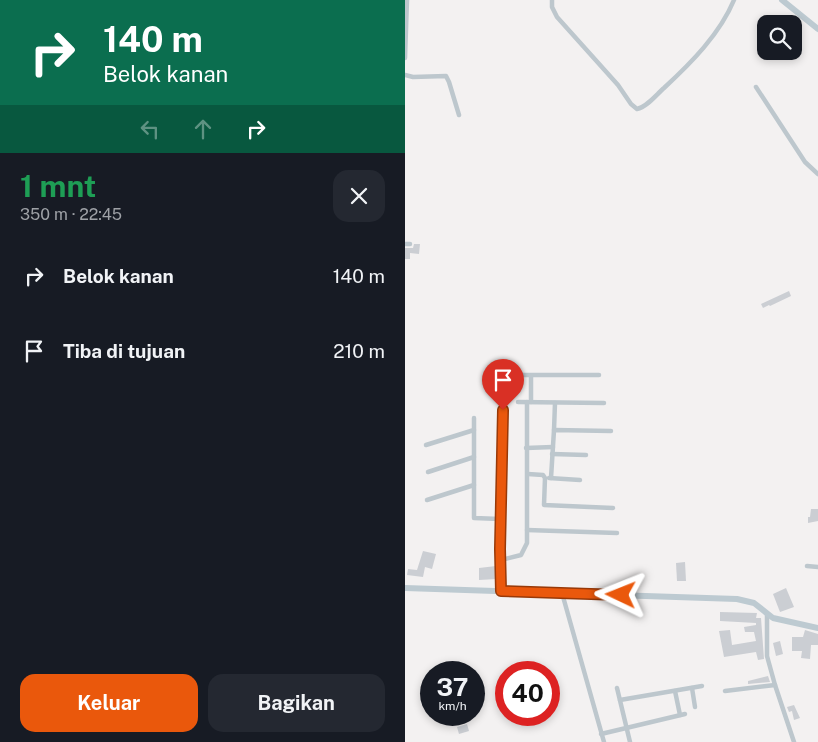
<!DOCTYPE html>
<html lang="id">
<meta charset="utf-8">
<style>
body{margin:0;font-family:"Public Sans",sans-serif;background:#242831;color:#f1f3f6;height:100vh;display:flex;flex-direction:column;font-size:19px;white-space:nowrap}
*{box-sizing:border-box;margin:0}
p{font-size:16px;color:#9ea1a6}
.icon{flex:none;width:28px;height:28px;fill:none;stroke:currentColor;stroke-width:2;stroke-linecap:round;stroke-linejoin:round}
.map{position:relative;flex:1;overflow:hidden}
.sheet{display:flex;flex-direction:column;background:#171b24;width:405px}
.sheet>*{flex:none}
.banner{background:#0b6e4f;color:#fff;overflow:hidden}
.controls{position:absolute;left:352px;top:15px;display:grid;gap:10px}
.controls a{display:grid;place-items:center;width:45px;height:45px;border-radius:10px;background:#171b24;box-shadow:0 2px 8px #0003;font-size:25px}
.speed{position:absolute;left:15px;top:661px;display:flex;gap:10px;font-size:25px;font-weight:700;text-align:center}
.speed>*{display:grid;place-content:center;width:65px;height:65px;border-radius:50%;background:#171b24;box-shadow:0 2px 8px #0003;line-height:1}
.speed small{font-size:12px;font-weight:400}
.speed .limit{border:8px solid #d22;background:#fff;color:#111}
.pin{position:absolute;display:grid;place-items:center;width:42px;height:42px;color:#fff;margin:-51px -21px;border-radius:50% 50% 50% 0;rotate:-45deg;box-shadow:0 0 5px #0007}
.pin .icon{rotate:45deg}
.me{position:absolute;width:55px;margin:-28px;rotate:272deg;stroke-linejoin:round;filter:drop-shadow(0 0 4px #0008)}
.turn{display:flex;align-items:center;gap:18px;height:105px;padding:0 20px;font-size:22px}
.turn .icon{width:65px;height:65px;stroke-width:2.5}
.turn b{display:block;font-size:35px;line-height:42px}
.lanes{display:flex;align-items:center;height:48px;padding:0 20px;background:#0003;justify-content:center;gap:25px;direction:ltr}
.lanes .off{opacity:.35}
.round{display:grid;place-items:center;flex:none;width:52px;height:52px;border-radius:15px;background:#242831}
.headline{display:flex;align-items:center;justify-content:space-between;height:85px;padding:0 20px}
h1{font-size:30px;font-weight:700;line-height:38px;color:#1e9e55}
.action{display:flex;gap:10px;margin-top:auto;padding:10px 20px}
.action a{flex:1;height:58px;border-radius:15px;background:#ea580c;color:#fff;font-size:20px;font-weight:700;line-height:58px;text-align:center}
.action a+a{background:#242831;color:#f1f3f6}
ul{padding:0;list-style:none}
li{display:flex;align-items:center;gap:15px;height:75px;padding:0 20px}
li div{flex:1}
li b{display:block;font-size:19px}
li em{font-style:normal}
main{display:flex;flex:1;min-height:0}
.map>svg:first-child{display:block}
.building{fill:#cbced3}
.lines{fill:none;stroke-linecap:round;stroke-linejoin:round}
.street{stroke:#bdc7cd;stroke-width:4.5}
.secondary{stroke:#bdcad1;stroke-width:6}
.route-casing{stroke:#983908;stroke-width:12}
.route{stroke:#ea580c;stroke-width:9}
</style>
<main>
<section class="sheet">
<div class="banner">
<div class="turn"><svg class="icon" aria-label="right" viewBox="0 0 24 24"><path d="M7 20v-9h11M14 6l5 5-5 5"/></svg><div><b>140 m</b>Belok kanan</div></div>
<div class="lanes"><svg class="icon off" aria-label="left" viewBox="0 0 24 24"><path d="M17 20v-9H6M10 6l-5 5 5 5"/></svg><svg class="icon off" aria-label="ahead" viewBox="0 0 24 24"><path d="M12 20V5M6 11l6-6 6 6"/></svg><svg class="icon" aria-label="right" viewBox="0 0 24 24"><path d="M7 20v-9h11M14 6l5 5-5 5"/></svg></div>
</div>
<div class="headline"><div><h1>1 mnt</h1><p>350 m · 22:45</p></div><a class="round"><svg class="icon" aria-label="close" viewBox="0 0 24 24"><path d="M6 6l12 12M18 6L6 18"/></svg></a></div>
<ul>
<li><svg class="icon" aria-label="right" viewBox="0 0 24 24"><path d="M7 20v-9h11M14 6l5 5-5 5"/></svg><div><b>Belok kanan</b></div><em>140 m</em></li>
<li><svg class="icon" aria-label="arrive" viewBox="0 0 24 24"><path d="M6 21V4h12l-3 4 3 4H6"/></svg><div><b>Tiba di tujuan</b></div><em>210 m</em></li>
</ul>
<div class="action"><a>Keluar</a><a>Bagikan</a></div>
</section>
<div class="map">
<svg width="413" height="742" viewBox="0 0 413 742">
<rect width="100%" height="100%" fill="#f3f1f1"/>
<!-- building -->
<g class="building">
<polygon points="9,244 15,244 14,254 5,253 5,259 0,259 0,248 8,248"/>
<polygon points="384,291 386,296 365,306 364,305 358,308 356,304"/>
<polygon points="406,509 413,509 413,521 403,523 403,517 405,517"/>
<polygon points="18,551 31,554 27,569 20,567 18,577 2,575 3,569 12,570"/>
<polygon points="280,562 281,581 272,581 271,563"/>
<polygon points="91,566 92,579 74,580 74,568"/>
<polygon points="381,588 389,607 375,612 368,594"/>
<polygon points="315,612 352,613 351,618 356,618 359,659 353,660 351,652 319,657 314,631 325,630 327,645 351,641 349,632 340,632 339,627 351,625 351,623 315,621"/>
<polygon points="400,630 413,634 413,645 406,645 405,659 396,658 397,651 387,651 387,637 398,637"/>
<polygon points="375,641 378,654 371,656 368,643"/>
<polygon points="363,676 365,682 343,684 343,681"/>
<polygon points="389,705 395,718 389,720 387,711 384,712 382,707"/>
<polygon points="62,724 64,731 54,734 52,727"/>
</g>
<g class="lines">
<!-- street -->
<g class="street">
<path d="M147,0V7L152,17L213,85L226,104L232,109C242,107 251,95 259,88C286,63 315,34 329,0"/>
<polyline points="0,58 2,0"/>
<polyline points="0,75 8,77 41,76 44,82 54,115"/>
<polyline points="351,87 400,162 413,174"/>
<polyline points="0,244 5,244"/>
<polyline points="106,375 194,375"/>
<polyline points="113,402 199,403"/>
<polyline points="126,402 126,376"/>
<polyline points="69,418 69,518 95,519"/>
<polyline points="149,430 150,403"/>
<polyline points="21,445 69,430"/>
<polyline points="121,448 148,447"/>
<polyline points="147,454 181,455"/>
<polyline points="23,472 69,457"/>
<polyline points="123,474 138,475 140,478 139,505 208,508"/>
<polyline points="144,478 175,480"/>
<polyline points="146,478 149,430 206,431"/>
<polyline points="22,500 69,485"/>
<polyline points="122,530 212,533"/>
<polyline points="96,560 116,555 122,543 122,402"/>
<polyline points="402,566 413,567"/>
<polyline points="96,591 95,549 98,410"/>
<polyline points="157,593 199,742"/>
<polyline points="362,614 362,656 370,685 389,742"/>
<polyline points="212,688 225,742"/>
<polyline points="287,688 290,707"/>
<polyline points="270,691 275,715"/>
<polyline points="320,691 370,685"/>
<polyline points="215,700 297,686"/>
<polyline points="196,734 280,714"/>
</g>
<!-- secondary -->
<g class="secondary">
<polyline points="377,0 413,29"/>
<polyline points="0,588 332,599 349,603 368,618 413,628"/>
</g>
</g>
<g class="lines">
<!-- route casing -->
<g class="route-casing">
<polyline id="route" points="98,410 95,549 96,591 216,595"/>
</g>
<!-- route -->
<use href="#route" class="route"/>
</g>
</svg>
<div class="controls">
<a><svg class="icon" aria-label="search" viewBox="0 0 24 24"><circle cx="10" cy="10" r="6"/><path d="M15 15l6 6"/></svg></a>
</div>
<div class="speed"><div>37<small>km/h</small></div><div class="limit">40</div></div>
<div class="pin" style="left:98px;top:410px;background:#d93025"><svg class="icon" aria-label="arrive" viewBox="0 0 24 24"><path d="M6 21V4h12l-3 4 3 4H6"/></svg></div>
<svg class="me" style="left:216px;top:595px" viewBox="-20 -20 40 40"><path d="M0-17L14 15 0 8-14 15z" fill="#ea580c" stroke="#fff" stroke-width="4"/></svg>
</div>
</main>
